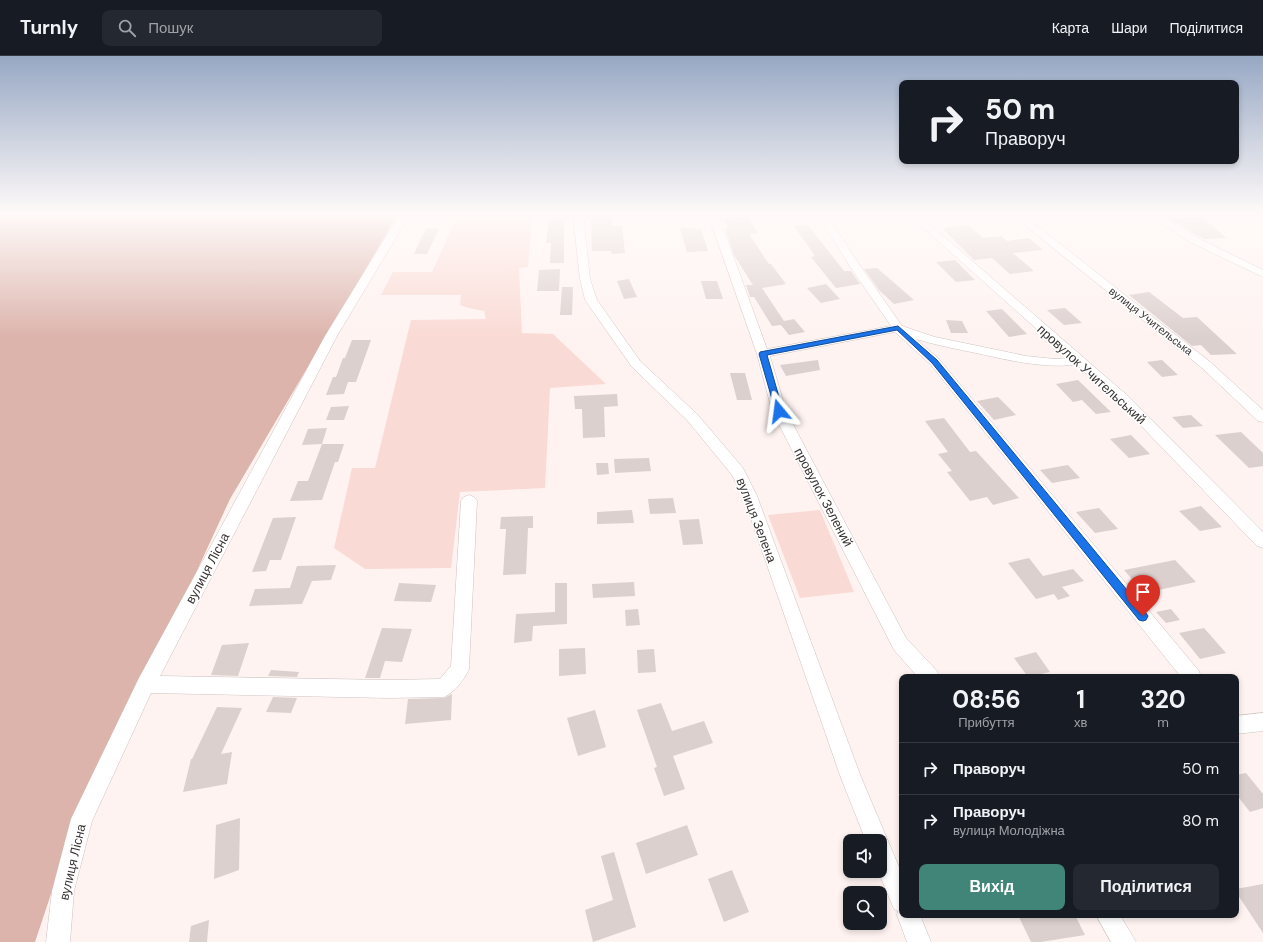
<!DOCTYPE html>
<html lang="uk">
<meta charset="utf-8">
<style>
body{margin:0;font-family:"DM Sans",sans-serif;background:#242831;color:#f1f3f6;height:100vh;display:flex;flex-direction:column;font-size:15px;white-space:nowrap}
*{box-sizing:border-box;margin:0}
p{font-size:13px;color:#9ea1a6}
.icon{flex:none;width:22px;height:22px;fill:none;stroke:currentColor;stroke-width:2;stroke-linecap:round;stroke-linejoin:round}
.map{position:relative;flex:1;overflow:hidden}
.side{position:absolute;left:899px;top:618px;width:340px;height:244px;display:flex;flex-direction:column;background:#171b24;border-radius:8px;box-shadow:0 2px 6px #0003}
.side>*{flex:none}
.hud{position:absolute;left:899px;top:24px;width:340px;height:84px;border-radius:8px;box-shadow:0 2px 6px #0003;background:#171b24;color:#f1f3f6;overflow:hidden}
.fabs{position:absolute;left:843px;top:778px;display:grid;gap:8px}
.fabs a{display:grid;place-items:center;width:44px;height:44px;border-radius:8px;background:#171b24;box-shadow:0 2px 6px #0003;font-size:20px}
.pin{position:absolute;display:grid;place-items:center;width:34px;height:34px;color:#fff;margin:-41px -17px;border-radius:50% 50% 50% 0;rotate:-45deg;box-shadow:0 0 4px #0007}
.pin .icon{rotate:45deg}
.me{position:absolute;width:44px;margin:-22px;rotate:344deg;stroke-linejoin:round;filter:drop-shadow(0 0 3px #0008)}
.turn{display:flex;align-items:center;gap:14px;height:84px;padding:0 20px;font-size:18px}
.turn .icon{width:52px;height:52px;stroke-width:2.5}
.turn b{display:block;font-size:28px;line-height:34px}
.eta{display:flex;justify-content:space-evenly;align-items:center;height:68px;text-align:center}
.eta b{font-size:24px;font-weight:700;line-height:28px}
.action{display:flex;gap:8px;margin-top:auto;padding:8px 20px}
.action a{flex:1;height:46px;border-radius:8px;background:#418578;color:#fff;font-size:16px;font-weight:700;line-height:46px;text-align:center}
.action a+a{background:#242831;color:#f1f3f6}
ul{padding:0;list-style:none}
li{display:flex;align-items:center;gap:12px;height:52px;padding:0 20px;border-top:1px solid #363941}
li div{flex:1}
li b{display:block;font-size:15px}
li em{font-style:normal}
header{display:flex;align-items:center;gap:24px;box-sizing:border-box;height:56px;padding:0 20px;background:#171b24;border-bottom:1px solid #363941}
header strong{font-size:19px}
nav{display:flex;gap:22px;margin-inline-start:auto;font-size:14px}
.search{width:280px;height:36px;background:#242831;display:flex;align-items:center;gap:10px;box-sizing:border-box;padding:0 14px;border-radius:8px;color:#9ea1a6;font-size:15px}
.map>svg:first-child{display:block}
.green{fill:#fadad4}
.forest{fill:#dcb4ac}
.building{fill:#dcd0ce}
.lines{fill:none;stroke-linecap:round;stroke-linejoin:round}
.street-casing{stroke:#cdc2c0;stroke-width:1}
.street{fill:#fff;fill-rule:evenodd}
.route{fill:#1a73e8;stroke:#114b97}
.labels{text-anchor:middle;stroke-width:3;stroke-linejoin:round;paint-order:stroke}
.far-street-label{font-size:11px;fill:#393434;stroke:#fff}
.street-label{font-size:13px;fill:#393434;stroke:#fff}
</style>
<header>
<strong>Turnly</strong>
<div class="search"><svg class="icon" aria-label="search" viewBox="0 0 24 24"><circle cx="10" cy="10" r="6"/><path d="M15 15l6 6"/></svg>Пошук</div>
<nav><a>Карта</a><a>Шари</a><a>Поділитися</a></nav>
</header>
<div class="map">
<svg width="1263" height="886" viewBox="0 0 1263 886">
<rect width="100%" height="100%" fill="#fef3f1"/>
<!-- green -->
<g class="green">
<polygon points="458,158 532,158 528,211 519,212 522,277 553,278 606,328 550,332 545,432 460,436 451,512 365,513 334,492 352,412 375,412 411,264 486,263 484,255 469,252 460,249 461,239 381,239 393,216 432,216"/>
<polygon points="820,454 854,536 800,542 768,459"/>
</g>
<!-- forest -->
<polygon class="forest" points="0,158 398,158 230,443 189,532 87,730 35,886 0,886"/>
<!-- building -->
<g class="building">
<polygon points="591,158 612,158 613,170 622,170 625,197 612,198 611,195 592,195"/>
<polygon points="747,160 758,177 749,178 769,208 771,208 786,228 762,232 784,265 794,263 805,276 789,279 781,269 772,270 754,241 750,241 746,229 753,229 734,199 725,172 728,172 723,163"/>
<polygon points="564,162 564,207 550,207 551,187 546,187 549,163"/>
<polygon points="1167,162 1204,162 1226,182 1204,183"/>
<polygon points="808,169 844,215 851,215 860,228 836,232 811,201 815,200 794,170"/>
<polygon points="968,169 983,182 1001,180 1007,185 1029,182 1043,194 1013,197 1034,215 1010,218 992,202 974,204 942,172"/>
<polygon points="426,172 439,173 427,198 414,198"/>
<polygon points="680,172 693,172 694,173 701,173 708,195 687,196"/>
<polygon points="955,204 975,224 956,226 936,206"/>
<polygon points="877,212 914,244 894,248 879,234 864,213"/>
<polygon points="560,213 559,235 537,235 539,214"/>
<polygon points="629,223 637,241 624,243 617,225"/>
<polygon points="701,225 717,225 723,243 706,243"/>
<polygon points="826,228 840,243 821,247 807,232"/>
<polygon points="562,231 573,231 572,259 560,259"/>
<polygon points="1149,236 1183,262 1197,261 1237,298 1211,299 1201,289 1192,290 1129,239"/>
<polygon points="1065,252 1082,267 1064,269 1047,254"/>
<polygon points="1002,253 1027,278 1009,281 986,255"/>
<polygon points="946,264 962,265 968,277 951,277"/>
<polygon points="352,284 371,284 356,326 348,326 344,338 326,339 333,321 336,321 343,302 345,302"/>
<polygon points="818,304 820,314 786,320 780,309"/>
<polygon points="1162,304 1178,319 1162,321 1147,306"/>
<polygon points="730,317 745,317 752,344 737,344"/>
<polygon points="1078,324 1080,326 1111,356 1096,358 1082,344 1073,346 1056,328"/>
<polygon points="617,338 618,350 604,351 605,381 583,382 582,353 575,353 574,340"/>
<polygon points="998,341 1016,359 994,364 977,345"/>
<polygon points="349,350 344,364 326,364 331,351"/>
<polygon points="1191,359 1203,370 1183,372 1172,361"/>
<polygon points="944,362 970,396 976,395 1019,442 993,449 987,441 970,445 947,416 952,415 938,398 948,396 925,365"/>
<polygon points="327,372 322,388 302,389 308,373"/>
<polygon points="1241,376 1263,397 1263,410 1249,412 1215,379"/>
<polygon points="1131,379 1150,398 1129,402 1110,383"/>
<polygon points="322,388 344,388 338,406 335,406 322,444 290,445 298,425 308,425"/>
<polygon points="649,402 651,415 615,417 614,403"/>
<polygon points="596,407 608,407 609,418 597,419"/>
<polygon points="1068,409 1080,422 1052,427 1040,414"/>
<polygon points="673,442 676,457 650,458 648,443"/>
<polygon points="1201,450 1222,471 1200,475 1179,455"/>
<polygon points="1099,452 1118,473 1095,477 1076,456"/>
<polygon points="632,454 634,467 597,468 597,456"/>
<polygon points="533,460 533,472 528,472 526,518 503,519 506,473 500,473 501,461"/>
<polygon points="296,461 281,504 270,504 266,515 252,516 273,462"/>
<polygon points="699,463 703,488 683,489 679,464"/>
<polygon points="1029,502 1043,520 1073,513 1084,525 1062,531 1070,540 1058,544 1054,538 1036,543 1008,507"/>
<polygon points="1175,504 1196,526 1144,537 1124,514"/>
<polygon points="336,509 331,524 312,525 302,548 249,550 255,533 290,532 297,510"/>
<polygon points="634,526 635,540 593,542 592,528"/>
<polygon points="399,527 436,529 431,546 394,545"/>
<polygon points="555,527 567,527 567,568 533,570 532,585 514,587 516,558 555,556"/>
<polygon points="638,553 640,569 626,570 625,554"/>
<polygon points="1171,553 1180,564 1166,567 1156,556"/>
<polygon points="382,572 412,573 402,606 385,605 380,622 365,622"/>
<polygon points="1204,572 1226,597 1200,603 1179,577"/>
<polygon points="249,587 238,620 211,619 222,589"/>
<polygon points="585,592 586,618 559,620 559,593"/>
<polygon points="654,593 656,616 638,617 637,594"/>
<polygon points="1036,596 1050,616 1028,621 1014,602"/>
<polygon points="271,614 299,616 297,621 268,620"/>
<polygon points="452,638 451,664 405,668 408,643 444,642"/>
<polygon points="273,641 297,642 291,657 266,656"/>
<polygon points="661,647 672,675 704,665 713,687 673,700 685,733 664,740 654,712 657,711 637,654"/>
<polygon points="217,651 242,652 221,698 232,696 227,728 183,736 191,703 192,703"/>
<polygon points="595,654 606,691 578,700 567,662"/>
<polygon points="1246,717 1263,738 1263,752 1250,756 1236,738 1236,719"/>
<polygon points="240,762 239,814 214,823 216,769"/>
<polygon points="687,769 698,799 646,818 636,787"/>
<polygon points="614,796 636,871 593,886 585,854 613,844 601,800"/>
<polygon points="732,814 749,856 724,866 708,823"/>
<polygon points="1263,828 1263,877 1236,836 1236,833"/>
<polygon points="1018,859 1075,859 1085,879 1041,886 1031,886"/>
<polygon points="209,864 207,886 189,886 191,870"/>
</g>
<g class="lines">
<!-- street casing -->
<g class="street-casing">
<g id="street">
<path d="M400,158H410L337,280L160,620L389,624L440,623L451,610L461,445L464,441L469,439L474,441L477,445L469,613C464,624 455,636 444,641L389,642L151,637L92,765L74,835L70,886H46L52,835L71,763L139,622L325,280Z"/>
<polygon points="573,158 583,158 590,223 597,244 640,305 697,358 743,412 757,440 861,721 902,818 902,859 920,859 931,886 907,886 897,859 898,855 894,853 878,815 880,815 880,785 866,785 841,722 743,440 732,419 687,364 632,311 585,244 580,223"/>
<path d="M708,158H718L767,293L891,270L851,212L825,171L830,168L833,169L861,211L902,270L935,281L1026,300L1055,303L1069,302L908,158H918L1128,340L1263,476V492L1257,490L1118,346L1077,309C1041,312 1012,305 976,297C956,293 936,289 916,283L939,303L1199,615L1201,621H1181L931,309L895,276L770,300L786,355L906,582L937,615L939,621H918L894,594L772,355L757,298Z"/>
<polygon points="1011,158 1022,158 1209,305 1263,354 1263,366 1258,365 1201,311"/>
<polygon points="1146,158 1157,158 1200,183 1263,214 1263,221 1192,187"/>
<polygon points="1263,657 1263,675 1236,678 1236,660"/>
<polygon points="1096,859 1120,859 1136,886 1111,886"/>
</g>
</g>
<!-- street -->
<use href="#street" class="street"/>
</g>
<!-- sky -->
<linearGradient id="sky" x2="0" y2="1"><stop stop-color="#97a8c4"/><stop offset="0.56" stop-color="#fffaf9"/><stop offset="1" stop-color="#fffaf9" stop-opacity="0"/></linearGradient>
<rect width="1263" height="282" fill="url(#sky)"/>
<!-- route -->
<polygon class="route" points="898,270 937,304 1146,557 1148,560 1146,564 1143,565 1139,564 932,307 897,274 767,299 783,355 779,358 776,357 759,298 760,296"/>
<g class="labels">
<!-- far-street labels -->
<g class="far-street-label">
<text transform="translate(1151 265) rotate(38)" y="4">вулиця Учительська</text>
</g>
<!-- street labels -->
<g class="street-label">
<text transform="translate(1092 318) rotate(42)" y="5">провулок Учительський</text>
<text transform="translate(824 441) rotate(62)" y="5">провулок Зелений</text>
<text transform="translate(757 464) rotate(69)" y="5">вулиця Зелена</text>
<text transform="translate(207 512) rotate(-62)" y="5">вулиця Лісна</text>
<text transform="translate(72 806) rotate(-77)" y="5">вулиця Лісна</text>
</g>
</g>
</svg>
<div class="fabs">
<a><svg class="icon" aria-label="sound" viewBox="0 0 24 24"><path d="M4 9h4l5-4v14l-5-4H4zM17 9q2 3 0 6"/></svg></a>
<a><svg class="icon" aria-label="search" viewBox="0 0 24 24"><circle cx="10" cy="10" r="6"/><path d="M15 15l6 6"/></svg></a>
</div>
<div class="pin" style="left:1143px;top:560px;background:#d93025"><svg class="icon" aria-label="arrive" viewBox="0 0 24 24"><path d="M6 21V4h12l-3 4 3 4H6"/></svg></div>
<svg class="me" style="left:779px;top:355px" viewBox="-20 -20 40 40"><path d="M0-17L14 15 0 8-14 15z" fill="#1a73e8" stroke="#fff" stroke-width="4"/></svg>
<div class="hud">
<div class="turn"><svg class="icon" aria-label="right" viewBox="0 0 24 24"><path d="M7 20v-9h11M14 6l5 5-5 5"/></svg><div><b>50 m</b>Праворуч</div></div>
</div>
<section class="side">
<div class="eta">
<div><b>08:56</b><p>Прибуття</p></div>
<div><b>1</b><p>хв</p></div>
<div><b>320</b><p>m</p></div>
</div>
<ul>
<li><svg class="icon" aria-label="right" viewBox="0 0 24 24"><path d="M7 20v-9h11M14 6l5 5-5 5"/></svg><div><b>Праворуч</b></div><em>50 m</em></li>
<li><svg class="icon" aria-label="right" viewBox="0 0 24 24"><path d="M7 20v-9h11M14 6l5 5-5 5"/></svg><div><b>Праворуч</b><p>вулиця Молодіжна</p></div><em>80 m</em></li>
</ul>
<div class="action"><a>Вихід</a><a>Поділитися</a></div>
</section>
</div>
